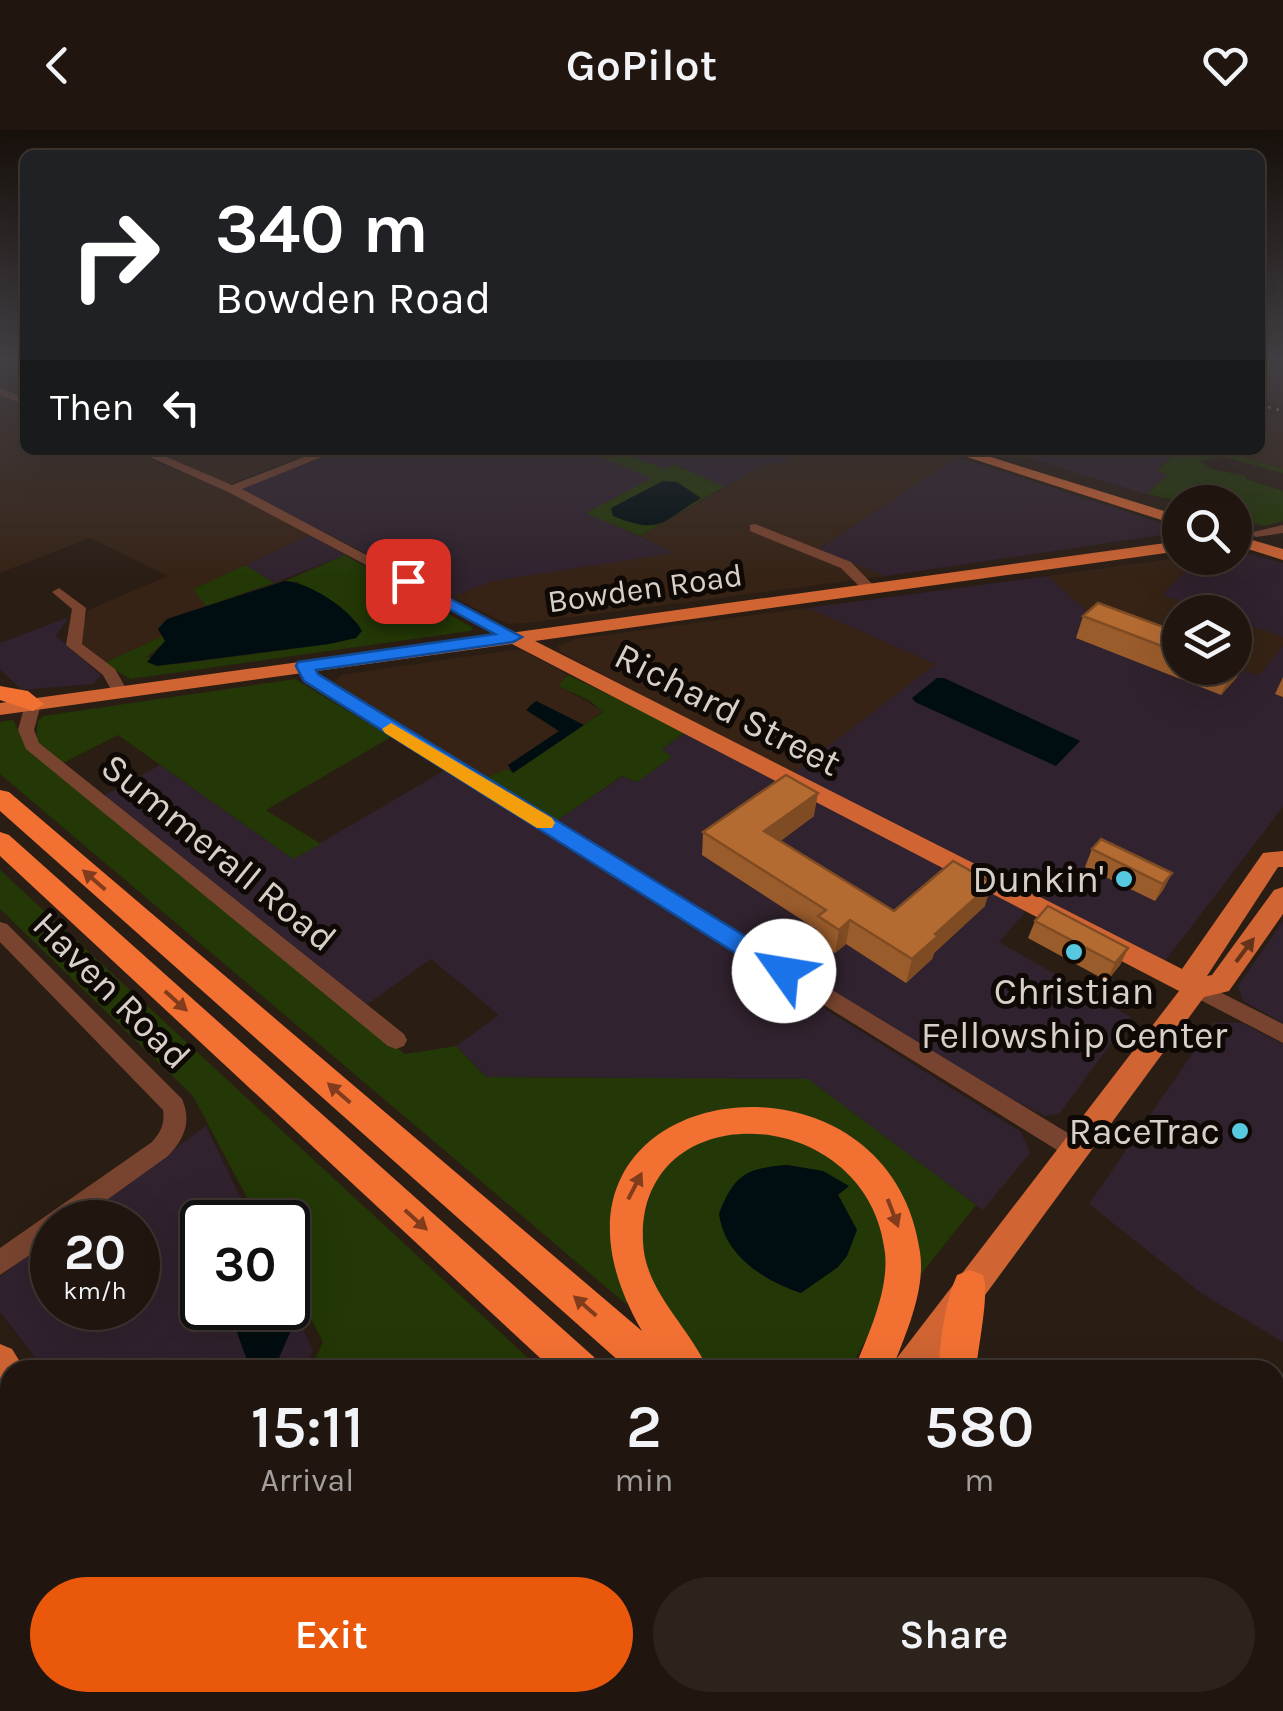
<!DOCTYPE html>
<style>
body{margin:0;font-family:Karla,sans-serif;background:#2d231d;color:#f1f3f6;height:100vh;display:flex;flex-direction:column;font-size:38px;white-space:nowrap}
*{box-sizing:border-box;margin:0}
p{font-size:32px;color:#a29f9e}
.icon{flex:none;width:55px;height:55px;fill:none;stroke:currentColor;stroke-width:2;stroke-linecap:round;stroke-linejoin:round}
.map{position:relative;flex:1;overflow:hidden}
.side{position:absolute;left:0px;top:1230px;width:1285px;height:352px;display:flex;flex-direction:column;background:#20160f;border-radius:30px 30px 0 0;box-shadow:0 10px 40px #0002,0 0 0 2px #3d352f}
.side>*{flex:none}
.banner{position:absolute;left:20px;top:20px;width:1245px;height:305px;border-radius:15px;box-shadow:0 10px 40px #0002,0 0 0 2px #3d352f;background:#202124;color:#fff;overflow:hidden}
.controls{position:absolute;left:1162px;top:355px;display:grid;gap:20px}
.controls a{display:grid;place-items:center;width:90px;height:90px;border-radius:50%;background:#20160f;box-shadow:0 10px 40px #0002,0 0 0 2px #3d352f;font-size:50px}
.speed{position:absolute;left:30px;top:1070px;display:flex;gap:20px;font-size:50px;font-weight:700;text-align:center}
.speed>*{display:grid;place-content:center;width:130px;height:130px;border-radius:50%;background:#20160f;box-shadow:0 10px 40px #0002,0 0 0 2px #3d352f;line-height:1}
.speed small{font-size:25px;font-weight:400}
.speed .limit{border:5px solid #111;border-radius:15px;background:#fff;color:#111}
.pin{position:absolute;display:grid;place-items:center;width:85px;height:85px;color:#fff;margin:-42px;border-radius:20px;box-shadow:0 5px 15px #0006}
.me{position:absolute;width:110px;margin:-55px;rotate:302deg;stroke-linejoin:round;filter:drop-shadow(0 0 8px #0008)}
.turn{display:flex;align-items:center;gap:35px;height:210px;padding:0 30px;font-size:45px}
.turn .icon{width:130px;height:130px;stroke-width:2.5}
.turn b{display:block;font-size:70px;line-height:85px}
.then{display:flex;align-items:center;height:95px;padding:0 30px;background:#0003;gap:20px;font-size:38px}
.eta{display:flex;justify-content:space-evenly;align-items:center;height:170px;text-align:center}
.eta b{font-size:60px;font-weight:600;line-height:70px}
.button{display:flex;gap:20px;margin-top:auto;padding:20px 30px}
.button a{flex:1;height:115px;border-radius:60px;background:#ea580c;color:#fff;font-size:40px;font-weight:600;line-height:115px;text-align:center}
.button a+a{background:#2d231d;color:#f1f3f6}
header{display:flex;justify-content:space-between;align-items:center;height:130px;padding:0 30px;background:#20160f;font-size:45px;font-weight:600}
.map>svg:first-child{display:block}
.commercial{fill:#30222e}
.built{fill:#362316}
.education{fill:#2f2616}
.green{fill:#233806;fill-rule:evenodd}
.water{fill:#010e11}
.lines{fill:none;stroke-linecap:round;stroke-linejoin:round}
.minor{fill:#79442f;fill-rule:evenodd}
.major{fill:#d06433;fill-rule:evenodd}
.highway{fill:#f37033;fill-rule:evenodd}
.rail{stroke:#978d86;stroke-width:2.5;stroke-dasharray:2.5 6;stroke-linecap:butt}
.wall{fill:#9b5c2b}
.shaded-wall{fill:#7e4b23}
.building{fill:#b46b32;stroke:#7e4b23;stroke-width:2.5}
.oneway{fill:#803c1c}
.oneway2{fill:#65321a}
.route{fill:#1a73e8;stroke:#114b97;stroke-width:2.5}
.slow{fill:#f59e0b}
.poi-dot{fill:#56c9e1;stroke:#0e0905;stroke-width:4}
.labels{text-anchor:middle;stroke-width:10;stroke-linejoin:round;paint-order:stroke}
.far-street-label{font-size:32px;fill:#d8cfc9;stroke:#0e0905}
.street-label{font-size:38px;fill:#d8cfc9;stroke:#0e0905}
.poi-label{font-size:38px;fill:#d8cfc9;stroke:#0e0905;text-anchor:end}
</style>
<header><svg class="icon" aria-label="back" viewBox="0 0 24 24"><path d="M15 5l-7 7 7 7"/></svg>GoPilot<svg class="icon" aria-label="heart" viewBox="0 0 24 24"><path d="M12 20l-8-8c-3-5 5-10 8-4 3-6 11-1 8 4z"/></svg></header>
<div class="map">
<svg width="1283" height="1581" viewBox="0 0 1283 1581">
<rect width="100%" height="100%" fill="#2a1d14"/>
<!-- commercial -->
<g class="commercial">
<polygon points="343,320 583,320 654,348 587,383 677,423 494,451 452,467 239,359"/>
<polygon points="614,320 804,320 777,335 768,333 724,357 675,334 666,340"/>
<polygon points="1001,320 1174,320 1177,322 1157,339 1168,345 1147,364"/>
<polygon points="957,327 1167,395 1175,403 886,446 818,420"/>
<polygon points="310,405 345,425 274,453 246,435"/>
<polygon points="1235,420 1283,433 1283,507 1235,490 1235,482 1213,482 1161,465 1184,442 1170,429 1235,428"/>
<polygon points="1048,446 1091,485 1180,538 1235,537 1258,546 1283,516 1283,677 1165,831 792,644 935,534 807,478"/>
<polygon points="69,487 56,506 101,545 93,554 22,560 0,539 0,513"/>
<polygon points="686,602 1029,778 999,812 1131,887 1059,984 1044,986 984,954 555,692 623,646 637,652 671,627 661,620"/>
<polygon points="160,635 293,729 445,640 1021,1002 1030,1023 983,1080 807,949 486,947 456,916 499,885 431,829 365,876 103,666"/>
<polygon points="1283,791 1283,893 1243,871 1238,856"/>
<polygon points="1214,892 1242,893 1283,914 1283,1212 1201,1163 1089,1074"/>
<polygon points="206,996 252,1092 202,1092 202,1178 288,1178 288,1167 313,1220 304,1240 45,1240 0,1182 0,1147 52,1105 52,1178 138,1178 138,1092 71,1092"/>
</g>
<!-- built -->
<g class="built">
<polygon points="1260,228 1283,228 1283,277 1260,270"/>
<polygon points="0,266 25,276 25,320 129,320 218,357 310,405 194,459 206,476 167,489 158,498 163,506 104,533 78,509 88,480 168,446 90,408 0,443"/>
<polygon points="1260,281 1283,287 1283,339 1218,320 1260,320"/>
<polygon points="148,320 319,320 229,354"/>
<polygon points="804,320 935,320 957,327 819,419 886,446 526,493 508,494 452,467 494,451 674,423 640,406 768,333 777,335"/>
<polygon points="1170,429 1185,442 1162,465 1213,482 1180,482 1180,517 1091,485 1048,446"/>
<polygon points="807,478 936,534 792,644 560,522 558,516 575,509"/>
<polygon points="1235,490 1283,507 1283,516 1258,546 1235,537"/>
<polygon points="511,520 522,520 568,545 559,556 603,581 584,595 536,571 528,576 559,602 508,639 484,648 334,553 341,545"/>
</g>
<!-- education -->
<polygon class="education" points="0,1287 10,1302 10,1572 199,1572 204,1581 0,1581"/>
<!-- green -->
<g class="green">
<polygon points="583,320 614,320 666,339 674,334 724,357 640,406 586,383 652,348"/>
<polygon points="1174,320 1217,320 1283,339 1283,343 1221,326 1201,331 1211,339 1247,346 1246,349 1283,361 1283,391 1264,396 1235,389 1235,372 1184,372 1147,364 1167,345 1157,340 1176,323"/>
<polygon points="345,425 473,498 470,501 130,549 104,533 163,506 166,511 147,527 178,534 329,514 299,452 285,451"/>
<polygon points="246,435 274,453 206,476 193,459"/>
<polygon points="568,545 686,602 662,619 672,627 637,652 622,646 555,692 484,648 508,639 513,643 603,582 589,570 558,556"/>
<polygon points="295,549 391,607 266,680 321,714 293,729 118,605 63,633 36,611 38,591 43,586"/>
<polygon points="13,590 26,616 405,924 456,916 486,947 808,949 976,1075 913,1154 868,1025 813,990 760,977 710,981 660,1009 615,1086 618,1137 633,1167 626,1174 0,644 0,592"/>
<polygon points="0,740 541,1240 310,1240 323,1212 288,1144 288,1092 260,1092 193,966 0,779"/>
<path d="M763,996L851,1034L890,1110L881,1173L869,1204L849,1240H709L669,1193L636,1114L657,1041L703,1006ZM787,1035L823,1041L848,1056L838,1064L857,1100L838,1137L800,1163C756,1147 743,1134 721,1092Z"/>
<polygon points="0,1455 10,1468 10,1572 51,1573 54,1581 0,1581"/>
<polygon points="743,1572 881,1573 890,1581 740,1581"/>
<polygon points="399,1573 555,1573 539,1581 412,1581"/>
</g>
<!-- water -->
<g class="water">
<path d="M663,351L677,352L701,368C660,393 660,405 613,386L611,378Z"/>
<path d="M285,451C311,453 350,479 362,501L356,508L329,514L157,536L147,532L165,511L158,499L167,489Z"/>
<polygon points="937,548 944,548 1080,611 1056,636 915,572 912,568"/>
<polygon points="536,571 584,595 513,643 508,635 559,601 526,580"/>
<path d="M787,1035L823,1041L849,1056L838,1065L857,1100L847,1126L838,1137L801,1163C764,1150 725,1127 719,1084C734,1044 747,1038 787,1035Z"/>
<polygon points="240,1178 276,1178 292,1198 275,1237 247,1230 230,1183"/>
</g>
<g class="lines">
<!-- minor -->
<g class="minor">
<polygon points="0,258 25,268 25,275 0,265"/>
<polygon points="134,320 150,320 232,355 322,320 339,320 242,359 521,507 518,510 508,510 228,362"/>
<polygon points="755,394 851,432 876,458 864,461 841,438 750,401 750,395"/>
<polygon points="1283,395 1283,403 1256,407 1249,403"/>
<polygon points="59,458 86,478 82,514 115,539 128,562 126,565 114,565 103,545 66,515 72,479 52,462"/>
<polygon points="305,531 311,533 321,549 361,574 1081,1011 1085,1018 1081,1025 1073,1028 1065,1025 309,555 297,536"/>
<polygon points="33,569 41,574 34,600 39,613 404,904 407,910 404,916 396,919 388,916 26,619 18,600 25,574"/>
<path d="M0,792L7,794L182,969C192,992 184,1009 168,1026L76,1092H52V1110L0,1145V1118L152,1012C161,1002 165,994 163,980L0,812Z"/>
<polygon points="1196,850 1283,894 1283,913 1189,864 1185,858 1189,852"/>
</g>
<!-- major -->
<g class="major">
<polygon points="945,320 968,320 1180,386 1180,396"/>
<polygon points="1235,405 1283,419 1283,430 1235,415"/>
<polygon points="1180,411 1180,421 535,511 1182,839 1263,723 1283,721 1283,737 1278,737 1207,846 1212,845 1274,760 1283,757 1283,784 1229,861 1204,867 930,1240 892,1240 897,1228 1179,861 512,514 0,585 0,573"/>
<polygon points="0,1214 12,1219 25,1240 10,1240 10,1263 0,1259"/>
<polygon points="233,1572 277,1572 281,1581 237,1581"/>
<polygon points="643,1572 687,1572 683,1581 639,1581"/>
</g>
<!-- highway -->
<g class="highway">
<polygon points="0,556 28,561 44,574 33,581 0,570"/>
<path d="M0,660L9,662L642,1201C497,951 888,890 920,1122C926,1161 905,1205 892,1240H854C868,1205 889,1161 885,1123C869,972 636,960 643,1112C645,1162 690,1197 708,1240H629L0,681Z"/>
<polygon points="0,702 9,705 594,1227 600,1240 553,1240 0,726"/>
<path d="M970,1140L983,1145C990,1162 978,1217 976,1240H938C941,1207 944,1175 957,1145Z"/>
<polygon points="353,1572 405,1572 408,1581 357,1581"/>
<polygon points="564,1572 623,1572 619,1581 561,1581"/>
<polygon points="923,1572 975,1572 978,1581 927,1581"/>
<polygon points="1015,1572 1068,1572 1071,1581 1019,1581"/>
<polygon points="1205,1572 1256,1572 1259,1581 1209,1581"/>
</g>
<!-- rail -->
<polyline class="rail" points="1260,275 1283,281"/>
</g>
<!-- wall -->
<g class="wall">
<polygon points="1083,486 1180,503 1180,538 1235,538 1248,524 1237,547 1221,565 1076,508"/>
<polygon points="1283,547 1283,567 1275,564"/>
<polygon points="814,686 780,711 894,781 985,776 934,823 932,829 906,853 846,814 835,823 814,810 816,799 702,725 703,702"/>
<polygon points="1092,719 1172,743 1163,760 1155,771 1085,737"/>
<polygon points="1035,791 1128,818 1120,835 1107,851 1028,808"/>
</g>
<!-- shaded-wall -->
<g class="shaded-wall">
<polygon points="1248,524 1237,547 1221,565 1231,542"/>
<polygon points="818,663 814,686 762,725 764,701"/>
<polygon points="1172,743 1163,760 1155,771 1163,754"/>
<polygon points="992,753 985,776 934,823 932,829 906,853 912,829 935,804"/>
<polygon points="850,790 846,814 835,823 839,800"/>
<polygon points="1128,818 1120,835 1107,851 1115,833"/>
</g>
<!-- building -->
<g class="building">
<polygon points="1098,473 1180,503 1180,523 1083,486"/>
<polygon points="1235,519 1248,524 1235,537"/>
<polygon points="1219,538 1235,538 1231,542"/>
<polygon points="786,645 818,663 764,701 894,781 953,731 992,753 935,804 938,806 912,829 850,790 839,800 818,786 826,780 703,702"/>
<polygon points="1101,709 1172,743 1163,754 1092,719"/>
<polygon points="1048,776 1128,818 1115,833 1035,791"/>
</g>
<!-- one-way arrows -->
<defs><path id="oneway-solid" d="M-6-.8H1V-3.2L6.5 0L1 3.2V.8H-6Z" transform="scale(2.5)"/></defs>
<g class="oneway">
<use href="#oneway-solid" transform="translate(94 750) rotate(-139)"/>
<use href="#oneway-solid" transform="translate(176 871) rotate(42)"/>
<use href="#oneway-solid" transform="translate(339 963) rotate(-139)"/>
<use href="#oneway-solid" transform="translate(635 1056) rotate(-63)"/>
<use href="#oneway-solid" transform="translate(893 1083) rotate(69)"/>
<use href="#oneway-solid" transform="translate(416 1090) rotate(42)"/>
<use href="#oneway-solid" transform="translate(585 1176) rotate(-139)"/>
</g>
<use class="oneway2" href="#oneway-solid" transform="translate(1245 820) rotate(-53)"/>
<!-- sky -->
<linearGradient id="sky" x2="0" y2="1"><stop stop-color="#17100b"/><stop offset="0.51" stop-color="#444045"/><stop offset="1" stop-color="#444045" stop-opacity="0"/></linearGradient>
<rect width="1283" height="449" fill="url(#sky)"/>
<!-- route -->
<polygon class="route" points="408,446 522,507 513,512 316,540 318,544 792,835 796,841 792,848 775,848 304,551 296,536 298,532 495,504 403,454 400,451"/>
<!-- slow -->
<polygon class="slow" points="391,593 552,688 555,693 552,698 537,698 385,603 382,599"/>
<!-- markers -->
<g class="poi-dot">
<circle cx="1124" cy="749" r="10"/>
<circle cx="1074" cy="822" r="10"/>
<circle cx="1240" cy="1001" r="10"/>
</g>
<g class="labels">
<!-- far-street labels -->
<g class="far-street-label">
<text transform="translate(645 458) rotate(-8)" y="11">Bowden Road</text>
</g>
<!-- street labels -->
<g class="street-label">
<text transform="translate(728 579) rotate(27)" y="13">Richard Street</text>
<text transform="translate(219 722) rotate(39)" y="13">Summerall Road</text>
<text transform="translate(112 860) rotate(45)" y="13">Haven Road</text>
</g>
<!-- poi labels -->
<g class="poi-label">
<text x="1104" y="762">Dunkin'</text>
<text x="1074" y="874" text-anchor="middle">Christian<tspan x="1074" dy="44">Fellowship Center</tspan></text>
<text x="1220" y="1014">RaceTrac</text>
</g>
</g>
</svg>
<div class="controls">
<a><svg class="icon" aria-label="search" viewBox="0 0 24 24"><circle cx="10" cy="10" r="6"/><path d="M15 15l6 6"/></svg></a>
<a><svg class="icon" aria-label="layers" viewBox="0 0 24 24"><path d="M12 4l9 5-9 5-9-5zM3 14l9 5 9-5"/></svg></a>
</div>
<div class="speed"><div>20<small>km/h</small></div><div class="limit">30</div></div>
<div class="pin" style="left:408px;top:451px;background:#d93025"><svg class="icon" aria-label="arrive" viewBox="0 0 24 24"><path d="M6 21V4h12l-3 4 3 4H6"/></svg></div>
<svg class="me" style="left:784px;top:841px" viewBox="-20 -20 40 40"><circle r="19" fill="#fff"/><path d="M0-13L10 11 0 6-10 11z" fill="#1a73e8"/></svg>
<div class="banner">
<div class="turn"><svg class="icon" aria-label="right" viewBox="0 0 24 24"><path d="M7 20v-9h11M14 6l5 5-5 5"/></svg><div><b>340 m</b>Bowden Road</div></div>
<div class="then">Then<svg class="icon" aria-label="left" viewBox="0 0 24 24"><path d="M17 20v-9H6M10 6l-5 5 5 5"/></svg></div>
</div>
<section class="side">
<div class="eta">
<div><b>15:11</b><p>Arrival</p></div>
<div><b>2</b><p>min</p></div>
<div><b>580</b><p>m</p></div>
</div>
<div class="button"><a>Exit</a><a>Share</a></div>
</section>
</div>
